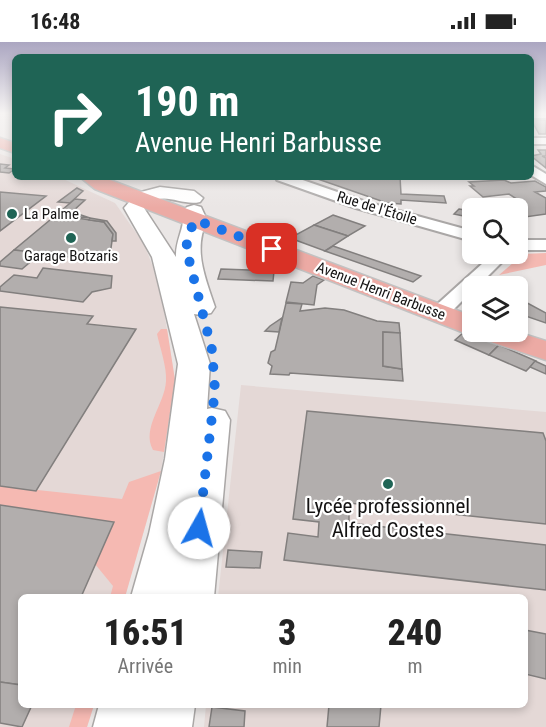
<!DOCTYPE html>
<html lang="fr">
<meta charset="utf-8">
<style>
body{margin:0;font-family:"Roboto Condensed",sans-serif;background:#f2f2f2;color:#222;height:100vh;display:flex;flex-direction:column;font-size:22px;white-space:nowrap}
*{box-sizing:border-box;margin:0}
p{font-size:20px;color:#767676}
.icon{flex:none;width:33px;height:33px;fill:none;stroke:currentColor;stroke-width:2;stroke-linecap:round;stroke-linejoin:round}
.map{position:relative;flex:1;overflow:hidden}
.side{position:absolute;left:18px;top:552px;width:510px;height:114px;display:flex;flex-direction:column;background:#fff;border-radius:9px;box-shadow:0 3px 9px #0003}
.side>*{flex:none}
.hud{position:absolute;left:12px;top:12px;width:522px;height:126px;border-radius:9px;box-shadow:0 3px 9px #0003;background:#1f6455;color:#fff;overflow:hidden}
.controls{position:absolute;left:462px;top:156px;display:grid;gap:12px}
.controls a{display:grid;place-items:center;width:66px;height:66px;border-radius:9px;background:#fff;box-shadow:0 3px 9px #0003;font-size:30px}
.pin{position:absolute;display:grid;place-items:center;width:51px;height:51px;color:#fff;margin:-26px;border-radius:12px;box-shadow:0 3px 9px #0006}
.me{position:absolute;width:66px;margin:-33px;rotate:7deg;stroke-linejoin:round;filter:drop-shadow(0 0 4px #0008)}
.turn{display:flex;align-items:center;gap:21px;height:126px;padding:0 24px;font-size:27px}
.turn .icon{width:78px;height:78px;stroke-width:2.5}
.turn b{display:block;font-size:42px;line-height:51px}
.eta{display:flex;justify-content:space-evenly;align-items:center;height:102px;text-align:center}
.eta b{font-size:36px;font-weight:800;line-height:42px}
.status{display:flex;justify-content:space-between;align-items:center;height:42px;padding:0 30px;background:#fff;direction:ltr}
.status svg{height:16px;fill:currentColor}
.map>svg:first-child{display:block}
.built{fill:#e4d8d6}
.green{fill:#f5b9b2}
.building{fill:#b2aead;stroke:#827f7e;stroke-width:1.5}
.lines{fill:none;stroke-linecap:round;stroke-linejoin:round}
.street-casing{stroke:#aaa7a6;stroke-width:4}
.secondary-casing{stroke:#aaa7a6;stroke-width:3}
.primary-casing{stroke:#c2c2c2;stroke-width:3}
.street{fill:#fff;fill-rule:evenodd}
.secondary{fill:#fff;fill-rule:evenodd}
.primary{fill:#ecaaa4;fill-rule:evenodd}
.route{stroke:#1a73e8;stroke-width:10;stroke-dasharray:0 18}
.poi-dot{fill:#1f6455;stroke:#fff;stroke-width:2}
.labels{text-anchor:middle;stroke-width:4.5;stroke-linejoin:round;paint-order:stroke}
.far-street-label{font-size:15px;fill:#141313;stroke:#fff}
.far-poi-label{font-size:15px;fill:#141313;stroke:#fff;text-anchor:start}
.near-poi-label{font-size:21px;fill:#141313;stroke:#fff}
</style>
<div class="status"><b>16:48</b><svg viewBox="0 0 49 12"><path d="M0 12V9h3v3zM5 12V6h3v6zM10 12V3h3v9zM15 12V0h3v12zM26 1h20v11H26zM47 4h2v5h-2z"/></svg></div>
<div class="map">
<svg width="546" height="685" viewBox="0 0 546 685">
<rect width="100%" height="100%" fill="#eae6e5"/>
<!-- built -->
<g class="built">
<polygon points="0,112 15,117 15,135 59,135 115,161 144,202 153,225 164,269 175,338 161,429 125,555 21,555 21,663 94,663 87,685 0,685"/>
<polygon points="241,343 546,370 546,685 204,685 206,663 525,663 525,555 218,555"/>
</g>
<!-- green -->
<g class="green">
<polygon points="546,211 546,223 499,233 523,212"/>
<path d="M161,287H167L175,338L164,410L153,408C141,386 165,362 166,339C167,325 160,306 157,292Z"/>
<polygon points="161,429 125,555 110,555 113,544 95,522 114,480 0,463 0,444 122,457 129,440"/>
<polygon points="76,663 94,663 87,685 69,685"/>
</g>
<!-- building -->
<g class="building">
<polygon points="531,77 546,78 546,92 539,92"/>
<polygon points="538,108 546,108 546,114 542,114 546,116 546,126 531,114 541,112"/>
<polygon points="0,122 9,123 5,126 15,127 9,131 0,130"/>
<polygon points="312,135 400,135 401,152 444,154 446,161 401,158 401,162 387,161"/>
<polygon points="504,138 511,141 535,139 546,145 546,149 535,150 546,156 546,172 518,176 518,166 500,165 523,161 509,152 483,155 470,144 474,144 469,140"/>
<polygon points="77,146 83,149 70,161 58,160"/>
<polygon points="0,150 46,154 0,189"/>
<polygon points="75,157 85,158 72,170 90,176 56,173"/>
<polygon points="459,167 471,169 468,175 454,172"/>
<polygon points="56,173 104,180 113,192 109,220 14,208"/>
<polygon points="333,173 365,184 348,194 314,183"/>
<polygon points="90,176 107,179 116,191 116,199 112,199 113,192 104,180 89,178"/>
<polygon points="314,183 348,194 325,209 290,196"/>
<polygon points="333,204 421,234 413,240 325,209"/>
<polygon points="14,208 41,211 22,227 0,224 0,220"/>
<polygon points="43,226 112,234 111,246 92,250 83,260 0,249 0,245 14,233 37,236"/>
<polygon points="221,227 274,229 273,239 218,237"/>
<polygon points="313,234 324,238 317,243 314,263 286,260 291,240 303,241"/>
<polygon points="518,256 546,271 546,281 523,273 518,278"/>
<polygon points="286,261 302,262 300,269 325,266 344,268 377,279 399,281 400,291 383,290 383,324 402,327 403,339 290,331 289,333 270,332 272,324 268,321 271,310 275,308"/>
<polygon points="0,265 93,274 87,282 136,287 36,449 0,444"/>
<polygon points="282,276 279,290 265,289 270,284"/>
<polygon points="383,290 400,291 402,327 383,324"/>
<polygon points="464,290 499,303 489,313 455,298"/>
<polygon points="499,303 536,319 526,329 489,313"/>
<polygon points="535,319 546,324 546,332 530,325"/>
<polygon points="307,369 543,391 546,399 546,482 349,461 349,481 546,503 546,548 284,518 288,491 318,495 319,480 293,477"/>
<polygon points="0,463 114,480 81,555 21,555 21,643 0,640"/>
<polygon points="228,508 262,510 260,526 226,525"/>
<polygon points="525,588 546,592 546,637 525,632"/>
<polygon points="0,640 21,643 21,663 32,663 22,685 0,681"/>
<polygon points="329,663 381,663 379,685 327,685"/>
<polygon points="212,665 245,669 244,685 209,685"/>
</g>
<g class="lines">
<!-- street casing -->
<g class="street-casing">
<g id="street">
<rect x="531" y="71" width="15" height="5"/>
<rect x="531" y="96" width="15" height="6"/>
<polygon points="531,123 546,132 546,142 531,133"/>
<polygon points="276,135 294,135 366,160 472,189 472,199 356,166 277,138"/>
<rect x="518" y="198" width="28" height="10"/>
<polygon points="493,212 510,212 478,244 472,244 472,249 446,275 432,275 429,271 432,267"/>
</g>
</g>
<!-- secondary casing -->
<g class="secondary-casing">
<g id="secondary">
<path d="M160,145L194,149L203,156L200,160C181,165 161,146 144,166L176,215C175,198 186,184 183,169L187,165L194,163L201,165L207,178C193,208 205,235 215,265L211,271L201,273L194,272L210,322L207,367L212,366L225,369L230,378L214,555H131L149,492L165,417L178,322L152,215L124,166L137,151Z"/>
<polygon points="99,663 195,663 192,685 93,685"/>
</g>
</g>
<!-- primary casing -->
<g class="primary-casing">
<g id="primary">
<polygon points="0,96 15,101 15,111 0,106"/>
<polygon points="80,135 102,135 472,274 472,290 517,290 546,299 546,318 479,296 476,292 462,290 95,147"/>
</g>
</g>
<!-- street -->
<use href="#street" class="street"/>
<!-- secondary -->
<use href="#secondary" class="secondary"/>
<!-- primary -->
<use href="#primary" class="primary"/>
</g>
<!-- sky -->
<linearGradient id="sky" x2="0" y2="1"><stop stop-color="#aba6c1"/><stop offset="0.43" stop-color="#f6f4f3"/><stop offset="1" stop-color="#f6f4f3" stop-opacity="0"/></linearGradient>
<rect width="546" height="166" fill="url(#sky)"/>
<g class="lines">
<!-- route -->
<polyline class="route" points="199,486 215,348 212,308 186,206 190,188 196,178 272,207"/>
</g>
<!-- markers -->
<g class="poi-dot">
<circle cx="12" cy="172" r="6"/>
<circle cx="71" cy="196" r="6"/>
<circle cx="388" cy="442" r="6"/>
</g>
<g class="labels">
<!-- far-street labels -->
<g class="far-street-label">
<text transform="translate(377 166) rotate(17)" y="5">Rue de l'Étoile</text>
<text transform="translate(381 249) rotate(21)" y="5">Avenue Henri Barbusse</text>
</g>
<!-- far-poi labels -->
<g class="far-poi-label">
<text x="24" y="177">La Palme</text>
<text x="71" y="219" text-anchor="middle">Garage Botzaris</text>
</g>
<!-- near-poi labels -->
<g class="near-poi-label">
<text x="388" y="471">Lycée professionnel<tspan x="388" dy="24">Alfred Costes</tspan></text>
</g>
</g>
</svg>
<div class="controls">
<a><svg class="icon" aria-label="search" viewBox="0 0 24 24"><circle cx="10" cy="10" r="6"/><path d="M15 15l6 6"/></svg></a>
<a><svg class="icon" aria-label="layers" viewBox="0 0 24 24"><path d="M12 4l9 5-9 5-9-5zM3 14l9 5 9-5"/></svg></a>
</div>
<div class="pin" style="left:272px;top:207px;background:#d93025"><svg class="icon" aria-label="arrive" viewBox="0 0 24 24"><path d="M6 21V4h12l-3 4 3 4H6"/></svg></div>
<svg class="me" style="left:199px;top:486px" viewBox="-20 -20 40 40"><circle r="19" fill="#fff"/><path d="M0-13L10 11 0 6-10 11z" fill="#1a73e8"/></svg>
<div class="hud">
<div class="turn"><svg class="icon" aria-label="right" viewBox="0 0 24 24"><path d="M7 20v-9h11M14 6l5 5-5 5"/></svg><div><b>190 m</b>Avenue Henri Barbusse</div></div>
</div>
<section class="side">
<div class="eta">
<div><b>16:51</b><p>Arrivée</p></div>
<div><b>3</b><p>min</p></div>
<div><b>240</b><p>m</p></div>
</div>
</section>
</div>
